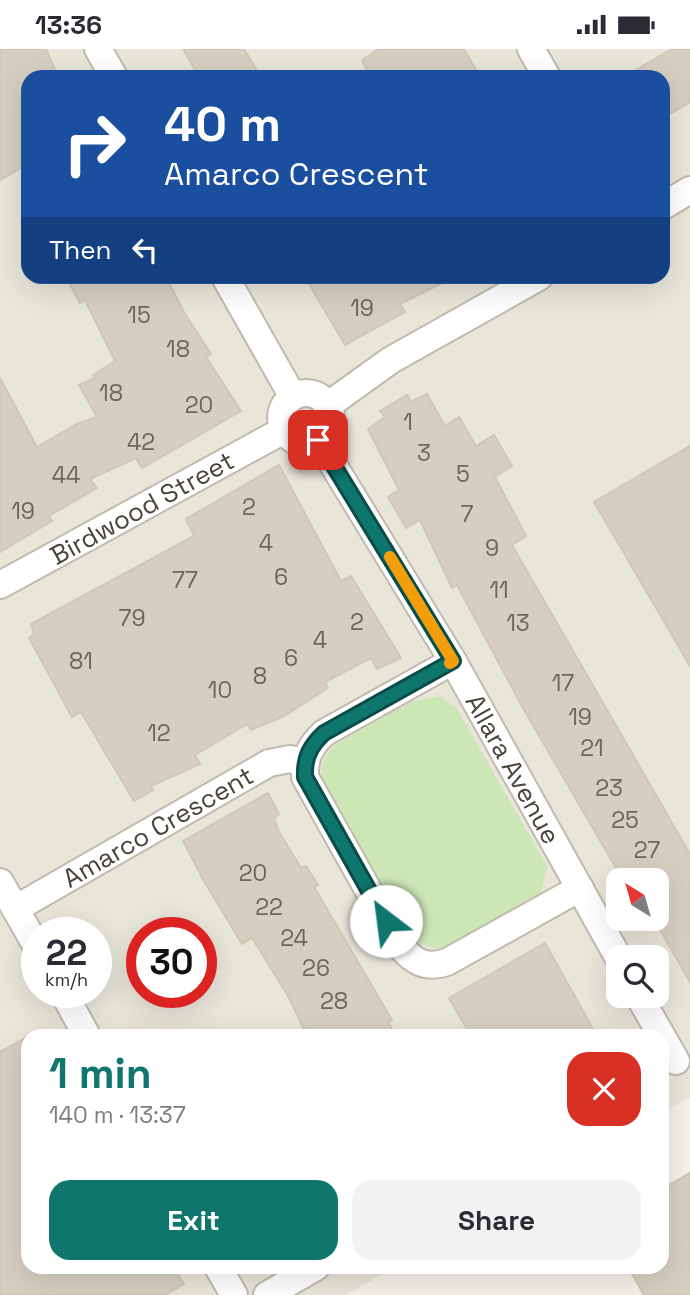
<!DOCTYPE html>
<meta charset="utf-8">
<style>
body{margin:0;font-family:"Space Grotesk",sans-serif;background:#f2f2f3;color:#2b2b33;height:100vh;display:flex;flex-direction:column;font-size:26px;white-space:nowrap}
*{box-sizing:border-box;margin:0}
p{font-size:23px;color:#7c7c81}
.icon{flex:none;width:38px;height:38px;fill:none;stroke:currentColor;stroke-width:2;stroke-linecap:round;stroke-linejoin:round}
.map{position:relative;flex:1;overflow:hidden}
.drawer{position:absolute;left:21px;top:980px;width:648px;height:245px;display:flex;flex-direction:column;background:#fff;border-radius:21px;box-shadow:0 7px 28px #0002}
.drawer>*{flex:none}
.guide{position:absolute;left:21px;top:21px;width:649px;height:214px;border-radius:21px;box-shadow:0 7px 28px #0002;background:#1a4fa0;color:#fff;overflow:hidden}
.needle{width:46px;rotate:323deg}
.buttons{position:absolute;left:606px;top:819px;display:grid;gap:14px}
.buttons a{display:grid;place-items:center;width:63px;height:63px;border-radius:14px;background:#fff;box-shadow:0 7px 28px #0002;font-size:35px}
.speed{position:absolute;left:21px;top:868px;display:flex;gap:14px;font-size:35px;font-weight:700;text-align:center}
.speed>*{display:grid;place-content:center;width:91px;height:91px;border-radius:50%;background:#fff;box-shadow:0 7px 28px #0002;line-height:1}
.speed small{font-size:18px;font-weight:400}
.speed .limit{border:10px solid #d22;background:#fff;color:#111}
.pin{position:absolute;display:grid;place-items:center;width:60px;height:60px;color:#fff;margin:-30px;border-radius:14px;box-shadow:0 4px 10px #0006}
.me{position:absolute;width:77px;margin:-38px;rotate:330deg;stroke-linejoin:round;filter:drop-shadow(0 0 5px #0008)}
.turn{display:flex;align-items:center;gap:24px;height:147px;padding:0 28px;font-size:32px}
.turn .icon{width:91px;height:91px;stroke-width:2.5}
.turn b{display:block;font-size:49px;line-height:60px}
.then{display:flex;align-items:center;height:66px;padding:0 28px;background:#0003;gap:14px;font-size:26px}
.round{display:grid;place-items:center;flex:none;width:74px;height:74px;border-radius:21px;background:#f2f2f3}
.overview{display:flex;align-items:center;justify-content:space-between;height:119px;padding:0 28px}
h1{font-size:42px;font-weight:700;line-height:52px;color:#0f766e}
.cta{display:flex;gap:14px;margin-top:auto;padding:14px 28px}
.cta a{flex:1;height:80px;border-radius:21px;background:#0f766e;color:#fff;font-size:28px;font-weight:700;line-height:80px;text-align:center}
.cta a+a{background:#f2f2f3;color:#2b2b33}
.status{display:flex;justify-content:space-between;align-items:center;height:49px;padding:0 35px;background:#fff;direction:ltr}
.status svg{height:19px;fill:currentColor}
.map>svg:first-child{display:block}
.residential{fill:#e8e5d9;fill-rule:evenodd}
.green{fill:#cde6b6}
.building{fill:#d6cfc1;stroke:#d0c7b4;stroke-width:2}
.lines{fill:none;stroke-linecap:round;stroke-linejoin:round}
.minor-casing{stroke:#c0bbae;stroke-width:30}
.minor{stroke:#fff;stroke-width:26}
.route-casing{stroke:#0a4d48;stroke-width:18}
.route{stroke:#0f766e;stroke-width:12}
.slow{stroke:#f59e0b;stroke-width:12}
.labels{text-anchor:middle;stroke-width:6;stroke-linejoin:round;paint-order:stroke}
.number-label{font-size:23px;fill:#6c665b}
.street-label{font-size:26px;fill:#494339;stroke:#fff}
</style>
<div class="status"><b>13:36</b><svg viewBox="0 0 49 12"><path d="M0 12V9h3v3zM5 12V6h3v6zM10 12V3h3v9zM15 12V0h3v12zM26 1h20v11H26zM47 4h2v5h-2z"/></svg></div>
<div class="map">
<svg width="690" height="1246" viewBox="0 0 690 1246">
<rect width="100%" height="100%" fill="#f5f2eb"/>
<!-- residential -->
<path class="residential" d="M0,0H690V1048L662,1064V987H28V1218H395L346,1246H0ZM28,28H663V228H28ZM618,831H656V870H618ZM37,884H96V943H37ZM142,884H201V943H142ZM618,908H656V947H618Z"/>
<!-- green -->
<path class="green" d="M440,647L457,660L547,817L540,848L446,903L416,893L322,732C319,716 325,705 337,695L409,653Z"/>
<!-- building -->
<g class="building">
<polygon points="0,0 46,0 58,28 28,28 28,115 0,131"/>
<polygon points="183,0 244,0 261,28 199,28"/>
<polygon points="379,0 464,0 480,28 370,28 362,11"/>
<polygon points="672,0 690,0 690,53 663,69 663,28 624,28"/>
<polygon points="66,228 166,228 185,265 211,305 206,308 241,362 142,419 136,409 90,430 97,439 49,467 52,472 0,503 0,329 37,398 77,375 97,368 79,336 95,329 93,326 115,312 85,251 80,254"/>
<polygon points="305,228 454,228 400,255 405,263 345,296"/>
<polygon points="427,345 445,377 459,368 476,397 494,386 512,417 495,428 526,487 512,496 690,805 690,933 654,870 648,873 646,870 656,870 656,831 623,831 523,659 457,536 452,539 420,471 406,479 388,448 399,441 368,380 385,368 380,362 407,346 411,353"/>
<polygon points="690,397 690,617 594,453"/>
<polygon points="279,416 341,532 351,527 401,609 377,620 371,609 325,633 328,639 284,667 251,681 247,675 195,706 200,715 151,737 153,741 134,752 81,663 72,668 29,589 34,585 31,575 194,487 186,470"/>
<polygon points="268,744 279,765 274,769 279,783 301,819 306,817 318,836 314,838 392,971 388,973 396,987 307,987 287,945 252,889 242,895 204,832 183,792"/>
<polygon points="545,894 597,987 471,987 449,949"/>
<polygon points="28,988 28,1218 173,1218 184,1235 165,1246 0,1246 0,1003"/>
<polygon points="690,1124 690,1246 644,1246 628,1218 662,1218 662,1140"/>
</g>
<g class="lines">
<!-- minor casing -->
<g class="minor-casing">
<g id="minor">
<polyline points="98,0 114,28"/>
<polyline points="531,0 547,28"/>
<polyline points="663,157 690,141"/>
<polyline points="225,228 293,348"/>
<circle cx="306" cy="369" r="25"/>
<polyline points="327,357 391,311 539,228"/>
<polyline points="318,391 453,612 618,908"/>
<polyline points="0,536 284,381"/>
<path d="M453,612L324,684C310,697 304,709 305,728L399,896C414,913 425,920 447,913L580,839"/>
<polyline points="0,833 37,898"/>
<polyline points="15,860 269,714 290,710 304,713"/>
<polyline points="63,943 87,987"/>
<polyline points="639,947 676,1012"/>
<polyline points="218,1218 234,1246"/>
<polyline points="267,1246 316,1218"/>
</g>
</g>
<!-- minor -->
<use href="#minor" class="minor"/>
</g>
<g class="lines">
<!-- route casing -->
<g class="route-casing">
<path id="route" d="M318,391L453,612L324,684C310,697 304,709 305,728L386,872"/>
</g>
<!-- route -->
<use href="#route" class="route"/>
<!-- slow -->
<polyline class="slow" points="390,508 453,612 450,614"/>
</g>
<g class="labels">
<!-- number labels -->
<g class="number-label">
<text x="362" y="267">19</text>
<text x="139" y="274">15</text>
<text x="178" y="308">18</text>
<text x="111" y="352">18</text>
<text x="199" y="364">20</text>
<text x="408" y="381">1</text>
<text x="141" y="401">42</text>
<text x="424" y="412">3</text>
<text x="463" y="433">5</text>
<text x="66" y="434">44</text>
<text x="249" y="466">2</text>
<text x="23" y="470">19</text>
<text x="467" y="473">7</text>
<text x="266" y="502">4</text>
<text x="492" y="507">9</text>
<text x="281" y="536">6</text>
<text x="185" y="539">77</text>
<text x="499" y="549">11</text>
<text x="132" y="577">79</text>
<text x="357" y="581">2</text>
<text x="518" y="582">13</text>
<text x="320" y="599">4</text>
<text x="291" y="617">6</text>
<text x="81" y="620">81</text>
<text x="260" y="635">8</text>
<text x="563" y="642">17</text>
<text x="220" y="649">10</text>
<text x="580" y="676">19</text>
<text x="159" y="692">12</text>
<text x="592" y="707">21</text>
<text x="609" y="747">23</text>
<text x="625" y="779">25</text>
<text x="647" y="809">27</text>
<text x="253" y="832">20</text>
<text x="269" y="866">22</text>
<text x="294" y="897">24</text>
<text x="316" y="927">26</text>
<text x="334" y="960">28</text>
</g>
<!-- street labels -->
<g class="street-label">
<text transform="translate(142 459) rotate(-29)" y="9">Birdwood Street</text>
<text transform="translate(513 720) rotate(61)" y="9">Allara Avenue</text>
<text transform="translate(158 778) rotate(-30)" y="9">Amarco Crescent</text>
</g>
</g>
</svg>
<div class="buttons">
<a><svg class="needle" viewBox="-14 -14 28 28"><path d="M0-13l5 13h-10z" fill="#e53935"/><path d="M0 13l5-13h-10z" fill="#7c7c81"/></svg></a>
<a><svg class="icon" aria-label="search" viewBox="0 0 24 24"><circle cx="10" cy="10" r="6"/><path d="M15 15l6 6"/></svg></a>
</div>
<div class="speed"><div>22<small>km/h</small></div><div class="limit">30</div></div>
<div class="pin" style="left:318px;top:391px;background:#d93025"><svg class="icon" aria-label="arrive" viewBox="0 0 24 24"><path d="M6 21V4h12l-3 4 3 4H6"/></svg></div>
<svg class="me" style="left:386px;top:872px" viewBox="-20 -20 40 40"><circle r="19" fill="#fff"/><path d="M0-13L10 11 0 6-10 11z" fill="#0f766e"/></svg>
<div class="guide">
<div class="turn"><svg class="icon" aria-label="right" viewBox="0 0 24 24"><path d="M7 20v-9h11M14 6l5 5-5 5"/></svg><div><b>40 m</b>Amarco Crescent</div></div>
<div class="then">Then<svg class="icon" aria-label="left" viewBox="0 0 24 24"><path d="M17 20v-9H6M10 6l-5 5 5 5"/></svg></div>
</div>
<section class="drawer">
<div class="overview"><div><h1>1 min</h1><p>140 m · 13:37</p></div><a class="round" style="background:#d93025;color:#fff"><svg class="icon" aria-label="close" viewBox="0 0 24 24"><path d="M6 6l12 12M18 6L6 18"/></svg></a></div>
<div class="cta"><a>Exit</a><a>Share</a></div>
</section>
</div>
